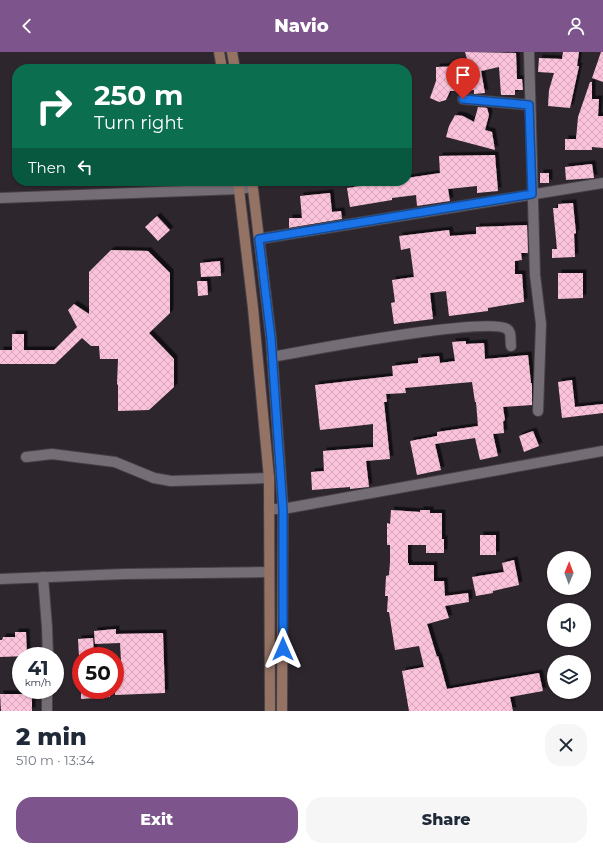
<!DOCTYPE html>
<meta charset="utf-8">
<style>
body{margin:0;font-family:Montserrat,sans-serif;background:#f6f6f7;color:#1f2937;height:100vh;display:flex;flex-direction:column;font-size:15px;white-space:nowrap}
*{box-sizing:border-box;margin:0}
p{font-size:13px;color:#747a83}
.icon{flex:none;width:22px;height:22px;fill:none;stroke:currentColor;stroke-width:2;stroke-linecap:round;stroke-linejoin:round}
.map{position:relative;height:659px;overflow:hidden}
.details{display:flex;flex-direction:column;background:#fff;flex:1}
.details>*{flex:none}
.guide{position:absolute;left:12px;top:12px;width:400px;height:122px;border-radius:16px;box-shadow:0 1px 3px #0004;background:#0b6e4f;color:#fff;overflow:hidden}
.needle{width:26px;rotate:1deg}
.fabs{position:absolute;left:547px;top:499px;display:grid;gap:8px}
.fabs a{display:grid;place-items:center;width:44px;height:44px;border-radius:50%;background:#fff;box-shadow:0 1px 3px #0004;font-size:20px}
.speed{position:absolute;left:12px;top:595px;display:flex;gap:8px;font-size:20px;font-weight:700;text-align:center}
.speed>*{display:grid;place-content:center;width:52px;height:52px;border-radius:50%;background:#fff;box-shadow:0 1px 3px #0004;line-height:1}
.speed small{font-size:10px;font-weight:400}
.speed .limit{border:6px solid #d22;background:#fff;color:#111}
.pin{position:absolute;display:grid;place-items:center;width:34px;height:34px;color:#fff;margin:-41px -17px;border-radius:50% 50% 50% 0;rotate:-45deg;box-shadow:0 0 4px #0007}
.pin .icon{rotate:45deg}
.me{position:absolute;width:44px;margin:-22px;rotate:0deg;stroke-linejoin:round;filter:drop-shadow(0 0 3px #0008)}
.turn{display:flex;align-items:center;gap:14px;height:84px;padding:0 16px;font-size:18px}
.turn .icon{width:52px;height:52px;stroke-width:2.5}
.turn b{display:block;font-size:28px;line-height:34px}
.then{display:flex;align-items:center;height:38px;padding:0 16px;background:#0003;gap:8px;font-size:15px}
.round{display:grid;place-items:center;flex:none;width:42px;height:42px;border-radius:16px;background:#f6f6f7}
.headline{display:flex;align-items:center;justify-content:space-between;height:68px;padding:0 16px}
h1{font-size:24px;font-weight:800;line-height:30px}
.primary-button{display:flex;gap:8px;margin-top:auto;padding:8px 16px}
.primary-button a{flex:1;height:46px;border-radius:16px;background:#7d558c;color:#fff;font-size:16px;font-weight:800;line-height:46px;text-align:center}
.primary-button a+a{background:#f6f6f7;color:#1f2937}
header{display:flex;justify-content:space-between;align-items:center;height:52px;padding:0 16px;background:#7d558c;color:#fff;font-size:18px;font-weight:800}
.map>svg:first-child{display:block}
.building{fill:url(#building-cross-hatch);filter:url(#shadow)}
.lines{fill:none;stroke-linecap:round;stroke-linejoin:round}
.street-casing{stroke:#474147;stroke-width:12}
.secondary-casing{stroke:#474147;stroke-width:12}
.street{stroke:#756d75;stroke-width:10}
.secondary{stroke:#947364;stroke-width:10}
.route-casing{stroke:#114b97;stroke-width:10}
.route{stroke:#1a73e8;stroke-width:7}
</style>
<header><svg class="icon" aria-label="back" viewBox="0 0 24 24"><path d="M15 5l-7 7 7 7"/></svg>Navio<svg class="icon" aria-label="person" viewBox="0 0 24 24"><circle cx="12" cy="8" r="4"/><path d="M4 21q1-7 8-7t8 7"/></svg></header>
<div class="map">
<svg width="603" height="659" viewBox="0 0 603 659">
<defs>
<pattern id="building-cross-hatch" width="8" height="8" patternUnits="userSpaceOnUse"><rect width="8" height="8" fill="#fbc3db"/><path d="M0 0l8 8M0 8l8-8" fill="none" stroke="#d6a8bc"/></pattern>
<filter id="shadow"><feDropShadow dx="3.5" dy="-3.5" stdDeviation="0" flood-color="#0009"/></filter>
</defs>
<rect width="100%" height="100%" fill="#2d262d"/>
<!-- building -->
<g class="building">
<polygon points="465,0 516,1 517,27 522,27 523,38 515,38 515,43 501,43 499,15 481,19 485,41 474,42 474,38 450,39 446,48 439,50 430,46 436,29 436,15 469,14"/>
<polygon points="563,0 579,0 577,14 579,14 570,56 548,54 549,38 554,21 538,20 539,6 562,7"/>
<polygon points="601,0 603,0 603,30 592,26"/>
<polygon points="590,30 592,30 592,47 599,47 598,64 603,64 603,96 592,95 592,98 565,98 565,87 576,87 578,65"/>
<polygon points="478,55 487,56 489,63 485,78 492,80 495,98 446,85 449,74 455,63 463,64 474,70"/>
<polygon points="495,103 498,139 477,141 477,134 448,137 450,149 417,154 416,143 392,146 392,148 350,155 347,136 393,129 407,129 407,126 440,121 439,104"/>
<polygon points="592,112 594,126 566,128 565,115"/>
<rect x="540" y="121" width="9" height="10"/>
<polygon points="330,141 332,160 341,159 342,167 289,176 289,166 302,166 300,144"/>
<polygon points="573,151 576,181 574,182 575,205 552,206 552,197 557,197 553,156 558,156 558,152"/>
<polygon points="157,164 170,178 158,189 145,175"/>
<polygon points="527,173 528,201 521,201 522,208 515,209 515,222 522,222 524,250 488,256 488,259 449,264 446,239 430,241 433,267 394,272 391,251 395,250 392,228 414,225 410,196 401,198 399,184 449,178 450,184 476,182 476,175"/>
<polygon points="111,198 148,199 170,221 170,261 149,281 174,307 174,335 149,358 118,359 118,333 117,332 118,307 100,307 99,294 91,294 82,286 55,312 0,312 0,298 12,298 12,282 24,282 24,298 54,298 77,275 68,258 74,252 89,262 89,220"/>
<polygon points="220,209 221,224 201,225 200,211"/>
<polygon points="558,221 583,221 583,246 558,247"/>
<polygon points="197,229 207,229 208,243 198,244"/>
<polygon points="466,289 466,292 484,291 485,307 528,303 531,331 532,331 532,353 503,355 505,368 503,370 504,381 493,382 498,404 480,408 475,386 435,392 441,418 417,423 410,389 437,384 437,380 478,374 476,350 475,350 472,330 405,336 406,341 386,342 387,350 384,350 390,407 366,409 369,435 350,437 350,435 312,438 311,420 324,419 323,399 373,395 373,372 320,378 315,333 393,324 392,314 418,311 418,306 439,304 440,311 455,309 452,290"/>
<polygon points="572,328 575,355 603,352 603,361 562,366 558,330"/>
<polygon points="533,379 539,394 524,400 519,384"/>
<polygon points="391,458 420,460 420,458 430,458 430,461 442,461 442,487 444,487 444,501 426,501 426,493 408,493 408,511 409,511 409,513 434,513 434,529 444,529 445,544 468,541 469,550 445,554 449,566 427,572 437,605 438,604 447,637 539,621 543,639 510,645 513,659 409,659 402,619 424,615 419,594 395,598 389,560 387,560 388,544 385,544 386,524 389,523 390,510 390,493 387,493 387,471 390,472"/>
<rect x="480" y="483" width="16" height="20"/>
<polygon points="514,508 519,533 493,539 493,541 476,544 472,525 504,520 502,511"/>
<polygon points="116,577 116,582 163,581 165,641 115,643 115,629 122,628 120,591 95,592 94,579"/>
<polygon points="15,580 26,580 27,604 0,605 0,588 2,588 3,585 15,585"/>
<polygon points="93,586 94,604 79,604 78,587"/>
<polygon points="81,638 110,638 110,645 81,647"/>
<polygon points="0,642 32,642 32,659 1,659"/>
</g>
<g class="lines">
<!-- street casing -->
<g class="street-casing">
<g id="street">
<polyline points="529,0 535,223 541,272 538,359"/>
<polyline points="463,47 529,53"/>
<polyline points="0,146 239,137 252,135"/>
<polyline points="259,187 603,131"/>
<path d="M272,305C304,299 489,264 507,277C512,280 510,288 511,294"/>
<polyline points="26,405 52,402 115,410 154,426 171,429 269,426"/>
<polyline points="269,457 283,457 603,399"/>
<polyline points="43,525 47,575 48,604"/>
<polyline points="0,527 124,522 269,520"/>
<polyline points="47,659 47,638"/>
</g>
</g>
<!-- secondary casing -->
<g class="secondary-casing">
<g id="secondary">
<polyline points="219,0 222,17"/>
<polyline points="232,0 235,17"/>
<polyline points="238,129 253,256 269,426 270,659"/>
<polyline points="252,129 271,286 283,457 282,659"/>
</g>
</g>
<!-- street -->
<use href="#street" class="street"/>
<!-- secondary -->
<use href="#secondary" class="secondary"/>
</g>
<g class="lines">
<!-- route casing -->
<g class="route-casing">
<polyline id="route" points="283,597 283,458 271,286 259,187 532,142 529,53 463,47"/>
</g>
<!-- route -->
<use href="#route" class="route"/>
</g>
</svg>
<div class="fabs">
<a><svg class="needle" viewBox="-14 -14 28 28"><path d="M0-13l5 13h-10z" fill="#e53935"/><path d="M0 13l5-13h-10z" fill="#747a83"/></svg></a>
<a><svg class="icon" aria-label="sound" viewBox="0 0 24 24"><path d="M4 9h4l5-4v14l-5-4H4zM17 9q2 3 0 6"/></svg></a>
<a><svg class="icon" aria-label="layers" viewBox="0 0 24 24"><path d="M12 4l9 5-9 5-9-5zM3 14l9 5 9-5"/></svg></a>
</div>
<div class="speed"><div>41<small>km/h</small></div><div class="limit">50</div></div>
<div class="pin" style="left:463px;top:47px;background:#d93025"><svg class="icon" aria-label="arrive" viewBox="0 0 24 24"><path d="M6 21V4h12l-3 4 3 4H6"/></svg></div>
<svg class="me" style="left:283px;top:597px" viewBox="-20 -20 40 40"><path d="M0-17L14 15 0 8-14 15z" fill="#1a73e8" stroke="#fff" stroke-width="4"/></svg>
<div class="guide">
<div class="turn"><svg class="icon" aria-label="right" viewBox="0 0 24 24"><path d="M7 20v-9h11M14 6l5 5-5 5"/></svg><div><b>250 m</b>Turn right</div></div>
<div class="then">Then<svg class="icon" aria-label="left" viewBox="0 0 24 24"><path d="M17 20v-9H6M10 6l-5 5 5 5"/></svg></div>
</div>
</div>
<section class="details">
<div class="headline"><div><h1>2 min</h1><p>510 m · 13:34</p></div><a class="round"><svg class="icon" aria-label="close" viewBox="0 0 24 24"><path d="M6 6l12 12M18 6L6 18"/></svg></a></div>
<div class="primary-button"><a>Exit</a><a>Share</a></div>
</section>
